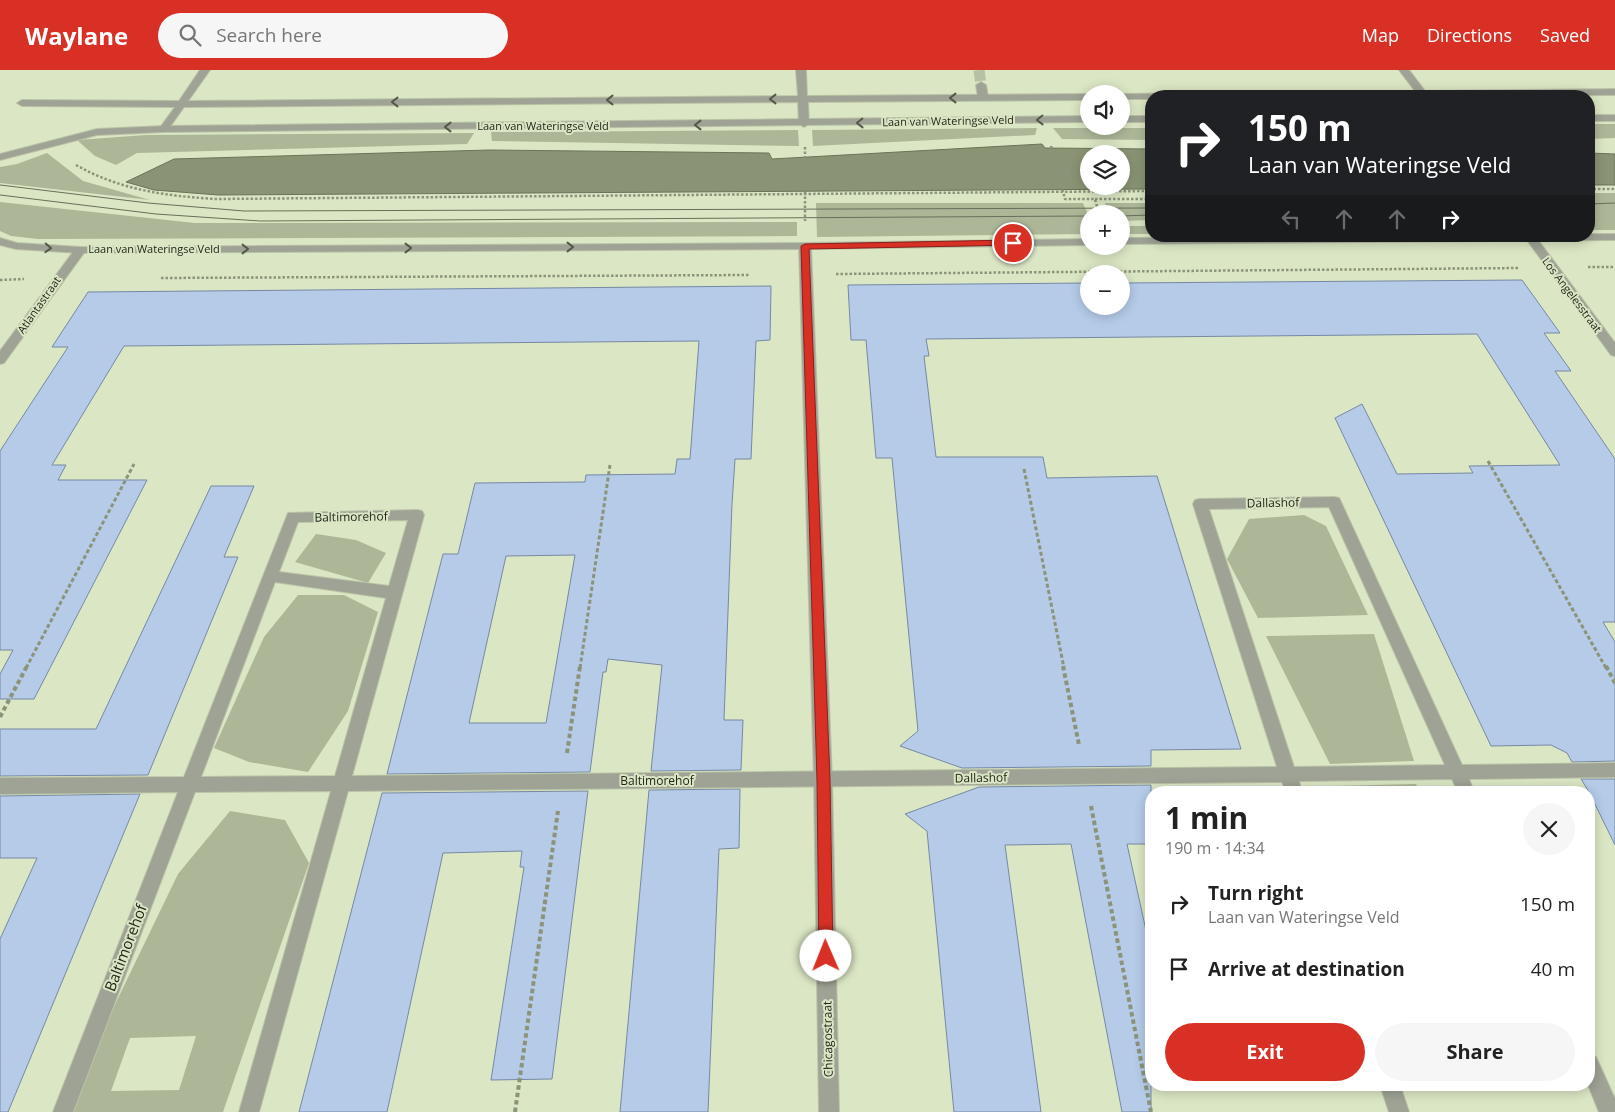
<!DOCTYPE html>
<meta charset="utf-8">
<style>
body{margin:0;font-family:"Open Sans",sans-serif;background:#f6f6f6;color:#222;height:100vh;display:flex;flex-direction:column;font-size:19px;white-space:nowrap}
*{box-sizing:border-box;margin:0}
p{font-size:16px;color:#767676}
.icon{flex:none;width:28px;height:28px;fill:none;stroke:currentColor;stroke-width:2;stroke-linecap:round;stroke-linejoin:round}
.map{position:relative;flex:1;overflow:hidden}
.side{position:absolute;left:1145px;top:716px;width:450px;height:305px;display:flex;flex-direction:column;background:#fff;border-radius:20px;box-shadow:0 2px 12px #0003}
.side>*{flex:none}
.banner{position:absolute;left:1145px;top:20px;width:450px;height:152px;border-radius:20px;box-shadow:0 2px 12px #0003;background:#202124;color:#fff;overflow:hidden}
.fabs{position:absolute;left:1080px;top:15px;display:grid;gap:10px}
.fabs a{display:grid;place-items:center;width:50px;height:50px;border-radius:50%;background:#fff;box-shadow:0 2px 12px #0003;font-size:25px}
.pin{position:absolute;display:grid;place-items:center;width:42px;height:42px;color:#fff;margin:-21px;border:2px solid #fff;border-radius:50%;box-shadow:0 1px 5px #0007}
.me{position:absolute;width:55px;margin:-28px;rotate:359deg;stroke-linejoin:round;filter:drop-shadow(0 0 4px #0008)}
.turn{display:flex;align-items:center;gap:18px;height:105px;padding:0 20px;font-size:22px}
.turn .icon{width:65px;height:65px;stroke-width:2.5}
.turn b{display:block;font-size:35px;line-height:42px}
.lanes{display:flex;align-items:center;height:48px;padding:0 20px;background:#0003;justify-content:center;gap:25px;direction:ltr}
.lanes .off{opacity:.35}
.round{display:grid;place-items:center;flex:none;width:52px;height:52px;border-radius:26px;background:#f6f6f6}
.head{display:flex;align-items:center;justify-content:space-between;height:85px;padding:0 20px}
h1{font-size:30px;font-weight:700;line-height:38px}
.button{display:flex;gap:10px;margin-top:auto;padding:10px 20px}
.button a{flex:1;height:58px;border-radius:30px;background:#d93025;color:#fff;font-size:20px;font-weight:700;line-height:58px;text-align:center}
.button a+a{background:#f6f6f6;color:#222}
ul{padding:0;list-style:none}
li{display:flex;align-items:center;gap:15px;height:65px;padding:0 20px}
li div{flex:1}
li b{display:block;font-size:19px}
li em{font-style:normal}
header{display:flex;align-items:center;gap:30px;box-sizing:border-box;height:70px;padding:0 25px;background:#d93025;color:#fff}
header strong{font-size:24px}
nav{display:flex;gap:28px;margin-inline-start:auto;font-size:18px}
.search{width:350px;height:45px;background:#f6f6f6;display:flex;align-items:center;gap:12px;box-sizing:border-box;padding:0 18px;border-radius:28px;color:#767676;font-size:19px}
.map>svg:first-child{display:block}
.green{fill:#adb798;fill-rule:evenodd}
.water{fill:#8a9474;stroke:#6b7359;fill-rule:evenodd}
.building{fill:#b5cbe8;stroke:#7589a3;fill-rule:evenodd}
.lines{fill:none;stroke-linecap:round;stroke-linejoin:round}
.pedestrian-tunnel{stroke:#b6c0a2;stroke-width:11;stroke-dasharray:11 5;stroke-linecap:butt}
.pedestrian-casing{stroke:#bac3a5;stroke-width:2}
.minor-casing{stroke:#bac3a5;stroke-width:2}
.tertiary-casing{stroke:#bac3a5;stroke-width:2}
.path-far2{stroke:#8b937a;stroke-width:2.5;stroke-dasharray:2.5 2;stroke-linecap:butt}
.path-far1{stroke:#8b937a;stroke-width:3;stroke-dasharray:4 2.5;stroke-linecap:butt}
.path{stroke:#8b937a;stroke-width:4;stroke-dasharray:4.5 3;stroke-linecap:butt}
.pedestrian{fill:#9ea395;fill-rule:evenodd}
.minor{fill:#9ea395;fill-rule:evenodd}
.tertiary{fill:#9ea395;fill-rule:evenodd}
.tram{stroke:#696f5a;stroke-width:1}
.oneway{stroke:#54584b}
.route{fill:#d93025;stroke:#8d1f18}
.labels{text-anchor:middle;stroke-width:4;stroke-linejoin:round;paint-order:stroke}
.far-street-label{font-size:11px;fill:#222619;stroke:#dbe6c4}
.street-label{font-size:12px;fill:#222619;stroke:#dbe6c4}
.near-street-label{font-size:15px;fill:#222619;stroke:#dbe6c4}
</style>
<header>
<strong>Waylane</strong>
<div class="search"><svg class="icon" aria-label="search" viewBox="0 0 24 24"><circle cx="10" cy="10" r="6"/><path d="M15 15l6 6"/></svg>Search here</div>
<nav><a>Map</a><a>Directions</a><a>Saved</a></nav>
</header>
<div class="map">
<svg width="1615" height="1042" viewBox="0 0 1615 1042">
<rect width="100%" height="100%" fill="#dbe6c4"/>
<!-- green -->
<g class="green">
<polygon points="1589,54 1615,54 1615,68 1589,69"/>
<polygon points="1037,58 1035,65 813,76 812,60"/>
<polygon points="1053,58 1151,58 1151,70 1062,69"/>
<polygon points="798,60 799,76 492,71 491,62"/>
<polygon points="474,63 467,74 137,83 116,95 95,86 77,70 146,65"/>
<polygon points="47,83 83,111 150,130 0,113 0,97 17,94"/>
<rect x="1589" y="123" width="26" height="37"/>
<polygon points="0,132 195,153 797,152 797,166 38,169 11,166 0,161"/>
<polygon points="816,133 1083,133 1089,147 1089,164 817,167"/>
<polygon points="1105,133 1151,133 1151,150 1121,151 1121,144 1108,144"/>
<rect x="1121" y="156" width="30" height="8"/>
<polygon points="1304,445 1326,456 1368,545 1258,548 1227,489 1249,449"/>
<polygon points="316,464 356,470 386,483 368,513 295,492"/>
<polygon points="298,525 344,525 378,542 348,641 308,702 249,692 214,678 264,567"/>
<polygon points="1374,564 1414,691 1330,694 1266,566"/>
<polygon points="1416,714 1420,722 1334,722 1332,716"/>
<path d="M230,741L285,750L309,793L223,1042H70L107,951L178,804ZM196,966L179,1020L111,1021L130,968Z"/>
</g>
<!-- water -->
<g class="water">
<path d="M1042,74L1045,78L1151,79V119L218,125L154,120L126,112L174,89L489,80L769,83L772,89ZM1089,84H1121V116H1089Z"/>
<polygon points="1589,83 1615,84 1615,115 1589,115"/>
</g>
<!-- building -->
<g class="building">
<polygon points="1522,210 1560,263 1544,263 1571,301 1555,301 1615,389 1615,552 1603,552 1615,572 1615,691 1572,692 1567,683 1551,675 1491,676 1335,348 1362,334 1397,404 1473,403 1469,396 1560,395 1477,264 926,269 929,286 924,286 936,387 1043,387 1047,408 1157,406 1241,679 1151,680 1151,696 962,698 900,676 918,661 892,388 876,388 866,270 851,270 848,215 1089,213 1089,236 1121,236 1121,213"/>
<path d="M771,216L770,270L756,271L751,389H735L732,434L724,650H743L741,700L651,701L662,595L608,589L606,602H603L590,702L387,704L443,484H458L475,413L585,412L586,405L675,404L677,389H690L699,271L124,276L52,395H66L58,410H147L34,629H0V604L13,580H0V381L68,277H52L88,222ZM575,485L546,653H469L506,486Z"/>
<polygon points="211,416 254,416 224,487 238,487 148,705 0,706 0,659 96,659"/>
<polygon points="1581,709 1615,709 1615,775 1589,722"/>
<polygon points="1151,715 1151,774 1127,774 1151,883 1151,1042 1122,1042 1071,774 1005,775 1041,1042 954,1042 927,761 905,744 979,717"/>
<polygon points="740,719 739,778 719,779 708,1042 620,1042 649,720"/>
<polygon points="588,721 552,1009 491,1010 524,797 520,797 522,781 443,783 387,1042 299,1042 382,723"/>
<polygon points="140,724 8,1042 0,1042 0,869 37,788 0,788 0,726"/>
</g>
<g class="lines">
<!-- pedestrian-tunnel -->
<polyline class="pedestrian-tunnel" points="979,0 981,15"/>
<!-- pedestrian casing -->
<g class="pedestrian-casing">
<g id="pedestrian">
<polygon points="981,12 986,15 988,27 983,30 978,27 976,15"/>
<path d="M1334,427L1339,428L1341,432L1462,695L1615,693V707L1469,709L1474,722H1458L1452,709L1299,711L1302,722H1286L1282,712L348,721L259,1042H239L331,721L195,722L73,1042H53L178,722L0,724V708L184,707L288,443L417,440L422,441L424,445L352,706L1277,697L1193,434L1195,430L1200,429ZM1329,437L1445,695L1294,697L1209,439ZM408,450L389,516L279,502L298,452ZM275,512L386,528L335,706L201,707Z"/>
<polygon points="1589,984 1596,987 1615,1029 1615,1042 1599,1042 1588,1015"/>
<polygon points="1380,1015 1400,1015 1409,1042 1389,1042"/>
</g>
</g>
<!-- minor casing -->
<g class="minor-casing">
<g id="minor">
<polygon points="200,0 210,0 188,31 798,26 796,0 806,0 807,26 1089,24 1089,30 808,32 809,54 804,57 799,54 798,32 184,37 167,61 164,62 159,59 175,37 22,36 17,33 22,30 179,31"/>
<polygon points="1399,0 1409,0 1425,21 1615,19 1615,25 1151,26 1151,29 1121,29 1121,24 1119,24 1415,21"/>
<polygon points="1524,166 1535,166 1615,273 1615,286 1611,285"/>
<polygon points="805,173 811,176 832,710 839,1042 819,1042 814,710 799,176"/>
<polygon points="80,177 86,180 4,293 0,294 0,281 76,178"/>
</g>
</g>
<!-- tertiary casing -->
<g class="tertiary-casing">
<g id="tertiary">
<rect x="1589" y="45" width="26" height="6"/>
<polygon points="1089,46 1089,52 164,62 97,65 0,90 0,84 97,59 164,56"/>
<rect x="1121" y="46" width="30" height="6"/>
<polygon points="1589,164 1615,164 1615,170 1121,174 1121,168 1589,166"/>
<polygon points="0,168 17,173 80,177 805,173 1089,169 1089,175 805,179 80,183 16,179 0,175"/>
</g>
</g>
<!-- path-far2 -->
<g class="path-far2">
<polyline points="1051,76 1065,129 1095,129 1099,144"/>
<polyline points="805,77 805,151"/>
<path d="M76,95C120,120 166,126 216,129L1151,121"/>
<polyline points="1589,119 1615,119"/>
<polyline points="1095,129 1151,129"/>
<polyline points="1588,197 1615,197"/>
<polyline points="836,204 1519,198"/>
<polyline points="161,208 749,205"/>
<polyline points="0,210 24,209"/>
</g>
<!-- path-far1 -->
<g class="path-far1">
<polyline points="1488,391 1606,598"/>
<polyline points="1024,399 1064,598"/>
<polyline points="26,598 134,394"/>
<polyline points="580,598 610,395"/>
</g>
<!-- path -->
<g class="path">
<polyline points="1063,596 1079,675"/>
<polyline points="1606,596 1615,613"/>
<polyline points="0,647 27,596"/>
<polyline points="567,683 580,596"/>
<polyline points="1091,736 1151,1042"/>
<polyline points="515,1042 558,741"/>
</g>
<!-- pedestrian -->
<use href="#pedestrian" class="pedestrian"/>
<!-- minor -->
<use href="#minor" class="minor"/>
<!-- tertiary -->
<use href="#tertiary" class="tertiary"/>
<!-- tram -->
<g class="tram">
<polyline points="0,115 148,133 244,141 1151,138"/>
<polyline points="0,125 156,144 260,151 1089,146"/>
<polyline points="1589,134 1615,133"/>
<polyline points="1121,146 1151,145"/>
</g>
</g>
<!-- one-way arrows -->
<defs><path id="oneway-chevron" d="M-2-3.5L2.5 0L-2 3.5" fill="none" stroke-width="1.6" stroke-linecap="round" stroke-linejoin="round" transform="scale(1.25)"/></defs>
<g class="oneway">
<use href="#oneway-chevron" transform="translate(953 28) rotate(180)"/>
<use href="#oneway-chevron" transform="translate(773 29) rotate(180)"/>
<use href="#oneway-chevron" transform="translate(610 30) rotate(180)"/>
<use href="#oneway-chevron" transform="translate(395 32) rotate(180)"/>
<use href="#oneway-chevron" transform="translate(1040 50) rotate(179)"/>
<use href="#oneway-chevron" transform="translate(860 53) rotate(179)"/>
<use href="#oneway-chevron" transform="translate(698 55) rotate(180)"/>
<use href="#oneway-chevron" transform="translate(448 57) rotate(180)"/>
<use href="#oneway-chevron" transform="translate(570 177)"/>
<use href="#oneway-chevron" transform="translate(48 178) rotate(3)"/>
<use href="#oneway-chevron" transform="translate(408 178)"/>
<use href="#oneway-chevron" transform="translate(245 179)"/>
</g>
<!-- route -->
<polygon class="route" points="1013,170 1016,171 1016,175 809,179 830,710 833,886 831,891 826,893 821,891 819,886 817,710 801,176 805,174"/>
<g class="labels">
<!-- far-street labels -->
<g class="far-street-label">
<text transform="translate(948 51) rotate(-1)" y="4">Laan van Wateringse Veld</text>
<text x="543" y="60">Laan van Wateringse Veld</text>
<text x="154" y="183">Laan van Wateringse Veld</text>
<text transform="translate(1572 225) rotate(53)" y="4">Los Angelesstraat</text>
<text transform="translate(39 235) rotate(-55)" y="4">Atlantastraat</text>
</g>
<!-- street labels -->
<g class="street-label">
<text transform="translate(1273 433) rotate(-1)" y="4">Dallashof</text>
<text transform="translate(351 447) rotate(-1)" y="4">Baltimorehof</text>
<text transform="translate(981 708) rotate(-1)" y="4">Dallashof</text>
<text x="657" y="715">Baltimorehof</text>
<text transform="translate(828 969) rotate(-91)" y="4">Chicagostraat</text>
</g>
<!-- near-street labels -->
<g class="near-street-label">
<text transform="translate(126 878) rotate(-69)" y="5">Baltimorehof</text>
</g>
</g>
</svg>
<div class="fabs">
<a><svg class="icon" aria-label="sound" viewBox="0 0 24 24"><path d="M4 9h4l5-4v14l-5-4H4zM17 9q2 3 0 6"/></svg></a>
<a><svg class="icon" aria-label="layers" viewBox="0 0 24 24"><path d="M12 4l9 5-9 5-9-5zM3 14l9 5 9-5"/></svg></a>
<a>+</a>
<a>−</a>
</div>
<div class="pin" style="left:1013px;top:173px;background:#d93025"><svg class="icon" aria-label="arrive" viewBox="0 0 24 24"><path d="M6 21V4h12l-3 4 3 4H6"/></svg></div>
<svg class="me" style="left:826px;top:886px" viewBox="-20 -20 40 40"><circle r="19" fill="#fff"/><path d="M0-13L10 11 0 6-10 11z" fill="#d93025"/></svg>
<div class="banner">
<div class="turn"><svg class="icon" aria-label="right" viewBox="0 0 24 24"><path d="M7 20v-9h11M14 6l5 5-5 5"/></svg><div><b>150 m</b>Laan van Wateringse Veld</div></div>
<div class="lanes"><svg class="icon off" aria-label="left" viewBox="0 0 24 24"><path d="M17 20v-9H6M10 6l-5 5 5 5"/></svg><svg class="icon off" aria-label="ahead" viewBox="0 0 24 24"><path d="M12 20V5M6 11l6-6 6 6"/></svg><svg class="icon off" aria-label="ahead" viewBox="0 0 24 24"><path d="M12 20V5M6 11l6-6 6 6"/></svg><svg class="icon" aria-label="right" viewBox="0 0 24 24"><path d="M7 20v-9h11M14 6l5 5-5 5"/></svg></div>
</div>
<section class="side">
<div class="head"><div><h1>1 min</h1><p>190 m · 14:34</p></div><a class="round"><svg class="icon" aria-label="close" viewBox="0 0 24 24"><path d="M6 6l12 12M18 6L6 18"/></svg></a></div>
<ul>
<li><svg class="icon" aria-label="right" viewBox="0 0 24 24"><path d="M7 20v-9h11M14 6l5 5-5 5"/></svg><div><b>Turn right</b><p>Laan van Wateringse Veld</p></div><em>150 m</em></li>
<li><svg class="icon" aria-label="arrive" viewBox="0 0 24 24"><path d="M6 21V4h12l-3 4 3 4H6"/></svg><div><b>Arrive at destination</b></div><em>40 m</em></li>
</ul>
<div class="button"><a>Exit</a><a>Share</a></div>
</section>
</div>
